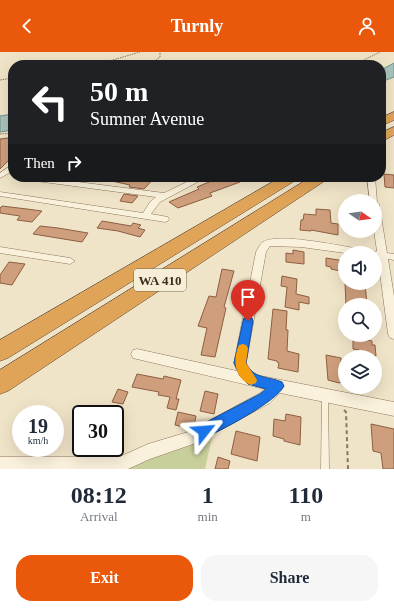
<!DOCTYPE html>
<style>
body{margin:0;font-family:"Times New Roman",serif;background:#f6f6f7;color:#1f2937;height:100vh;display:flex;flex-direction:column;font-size:15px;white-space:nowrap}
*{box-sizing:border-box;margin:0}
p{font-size:13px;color:#747a83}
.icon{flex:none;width:22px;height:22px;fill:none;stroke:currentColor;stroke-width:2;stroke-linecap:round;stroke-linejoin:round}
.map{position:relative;height:417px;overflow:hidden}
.details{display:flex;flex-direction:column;background:#fff;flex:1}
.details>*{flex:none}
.banner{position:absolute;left:8px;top:8px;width:378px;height:122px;border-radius:16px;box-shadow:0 4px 16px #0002;background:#202124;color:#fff;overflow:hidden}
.needle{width:26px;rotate:103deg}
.fabs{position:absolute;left:338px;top:142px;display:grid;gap:8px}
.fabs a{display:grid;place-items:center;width:44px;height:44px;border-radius:50%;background:#fff;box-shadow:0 4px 16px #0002;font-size:20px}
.speed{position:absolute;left:12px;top:353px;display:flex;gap:8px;font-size:20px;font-weight:700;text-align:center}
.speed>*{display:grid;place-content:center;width:52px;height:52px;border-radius:50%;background:#fff;box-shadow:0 4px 16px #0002;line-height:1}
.speed small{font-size:10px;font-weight:400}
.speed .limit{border:2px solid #111;border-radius:6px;background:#fff;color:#111}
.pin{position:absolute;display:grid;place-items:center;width:34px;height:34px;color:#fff;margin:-41px -17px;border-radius:50% 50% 50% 0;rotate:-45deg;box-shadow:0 0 4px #0007}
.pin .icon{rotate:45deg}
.me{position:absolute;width:44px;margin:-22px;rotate:62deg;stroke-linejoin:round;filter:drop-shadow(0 0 3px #0008)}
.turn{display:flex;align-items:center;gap:14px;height:84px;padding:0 16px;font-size:18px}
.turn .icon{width:52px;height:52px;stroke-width:2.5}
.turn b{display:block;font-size:28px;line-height:34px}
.then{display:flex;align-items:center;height:38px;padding:0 16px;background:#0003;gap:8px;font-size:15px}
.eta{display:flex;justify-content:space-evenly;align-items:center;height:68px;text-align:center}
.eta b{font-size:24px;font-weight:600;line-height:28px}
.cta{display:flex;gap:8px;margin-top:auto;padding:8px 16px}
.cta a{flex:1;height:46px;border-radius:16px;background:#ea580c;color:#fff;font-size:16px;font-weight:600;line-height:46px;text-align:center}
.cta a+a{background:#f6f6f7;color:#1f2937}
header{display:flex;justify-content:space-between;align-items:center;height:52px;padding:0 16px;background:#ea580c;color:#fff;font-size:18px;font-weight:600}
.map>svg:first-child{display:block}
.green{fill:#c9cf9b}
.water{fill:#a9c4bc;stroke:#6f938a}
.building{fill:#cf9f7d;stroke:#8d5f41}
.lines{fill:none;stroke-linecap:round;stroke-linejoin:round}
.lane-casing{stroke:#8d765c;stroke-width:1}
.street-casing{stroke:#8d765c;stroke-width:1}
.highway-casing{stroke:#5b4430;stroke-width:1}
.path-far1{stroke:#8d765c;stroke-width:1;stroke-dasharray:1.5 1;stroke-linecap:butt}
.path{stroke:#8d765c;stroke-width:2;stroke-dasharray:4 3;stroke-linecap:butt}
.lane{fill:#faf1dc;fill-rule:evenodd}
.street{fill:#faf1dc;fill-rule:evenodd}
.highway{fill:#e0a458;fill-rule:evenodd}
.route{fill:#1a73e8;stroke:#114b97}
.slow{fill:#f59e0b}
.labels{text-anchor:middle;stroke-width:4;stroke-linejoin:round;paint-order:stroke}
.shield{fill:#f7eed8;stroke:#756857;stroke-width:1}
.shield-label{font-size:13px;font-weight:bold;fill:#3d2e20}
</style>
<header><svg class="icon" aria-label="back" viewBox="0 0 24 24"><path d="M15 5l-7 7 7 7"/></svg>Turnly<svg class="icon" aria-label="person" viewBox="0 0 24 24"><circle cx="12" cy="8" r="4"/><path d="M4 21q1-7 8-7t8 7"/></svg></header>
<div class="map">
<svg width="394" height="417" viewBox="0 0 394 417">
<rect width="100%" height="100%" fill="#f0e4c8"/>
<!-- green -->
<polygon class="green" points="213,381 205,417 127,417 149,404 167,401 195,391"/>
<!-- water -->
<g class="water">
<polygon points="394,11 394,25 381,30 381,18"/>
<polygon points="13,62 13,78 0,80 0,64"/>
</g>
<!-- building -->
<g class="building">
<polygon points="8,86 13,93 13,108 10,107 0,117 0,87"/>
<polygon points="384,122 394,123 394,136 385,135"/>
<polygon points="107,125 155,125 144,137 129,135 130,133 107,128"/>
<polygon points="221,125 234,125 240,130 210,141 212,144 178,156 169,150 199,137 197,135"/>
<polygon points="124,142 138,144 132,151 120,149"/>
<polygon points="2,154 27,157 42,159 32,170 17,168 20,164 0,161 0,156"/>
<polygon points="316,157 330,158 331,171 338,172 338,183 311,178 311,179 300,178 301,168 303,168 304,162 316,163"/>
<polygon points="102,169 131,174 133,171 141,173 138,176 145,178 140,185 118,179 97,176"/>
<polygon points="40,174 58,176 88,181 82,190 33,182"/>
<polygon points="293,198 304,200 304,212 286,210 286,201 293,202"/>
<polygon points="326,206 345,209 345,220 331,217 331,215 326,214"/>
<polygon points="9,210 25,212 12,233 0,231 0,223"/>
<polygon points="222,217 234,219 224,255 226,256 215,305 201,303 207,276 198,274 209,244 216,245"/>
<polygon points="282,224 297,227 296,242 309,245 309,252 299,250 299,258 285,255 287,235 281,234"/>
<polygon points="345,231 365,231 367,253 346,253"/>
<polygon points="273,257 287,259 286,278 288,278 287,299 299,302 298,320 278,316 279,311 277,310 277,309 268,307"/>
<polygon points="353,285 372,289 372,293 375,293 376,304 359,300 359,298 353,297"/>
<polygon points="326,303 341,306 342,330 339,331 328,328"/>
<polygon points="137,322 163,327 164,324 181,328 176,347 179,347 176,358 167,356 170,345 158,343 159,340 132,335"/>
<polygon points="118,337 128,340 123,352 112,350"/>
<polygon points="205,339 218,342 214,362 200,359"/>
<polygon points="178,360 196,364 194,374 189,373 188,376 175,373"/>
<polygon points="286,362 301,365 300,393 284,389 284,387 273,384 274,367 285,369"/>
<polygon points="371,372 394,377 394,417 383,417 381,401 373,399"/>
<polygon points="236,379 260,385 257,409 231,402"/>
<polygon points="218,405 230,409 228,417 215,417"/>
</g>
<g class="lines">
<!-- lane casing -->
<g class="lane-casing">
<polygon id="lane" points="325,341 327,342 328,344 329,417 321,417 322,344 323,342"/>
</g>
<!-- street casing -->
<g class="street-casing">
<g id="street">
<polygon points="10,114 13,114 13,119 0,126 0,121"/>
<polygon points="17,125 39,125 164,141 197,125 207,125 160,150 151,162 168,165 169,167 168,169 165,170 0,144 0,140 143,161 150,150 156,145 21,127"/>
<path d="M367,125H375L377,150L379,152L387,201L394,202V208L388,207L394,244V287L390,286L388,282L378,206L375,205V201H345L301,195L270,194L266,200L246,311L249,316L256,323L394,350V364L280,341L270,351L196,391L150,407L128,417H0V405H119L148,392L188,380L260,341L265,337L137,307L133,306L131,302L133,298L137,297L237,319L234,311L256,200C258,196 260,192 263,190C279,180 345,195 366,198L371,201L377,199L374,179L375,149H370Z"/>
<polygon points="0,195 70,206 75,209 70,212 0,201"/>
</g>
</g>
<!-- highway casing -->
<g class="highway-casing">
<g id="highway">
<polygon points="394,60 394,68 381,74 381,66"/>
<polygon points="394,75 394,83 381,90 381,81"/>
<polygon points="281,125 298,125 296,128 8,306 0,309 0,288"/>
<polygon points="311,125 328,125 326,128 8,339 0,342 0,318"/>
</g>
</g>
<!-- path-far1 -->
<g class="path-far1">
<polyline points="96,13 140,0"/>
<polyline points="150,13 160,5 160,0"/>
<polyline points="354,13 380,0"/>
<polyline points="0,28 13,26"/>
<polyline points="0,82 13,81"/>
</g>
<!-- path -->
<polyline class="path" points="344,358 346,360 348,417"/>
<!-- lane -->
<use href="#lane" class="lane"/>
<!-- street -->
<use href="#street" class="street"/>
<!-- highway -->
<use href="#highway" class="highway"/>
</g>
<!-- route -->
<path class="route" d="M248,265L252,266L253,269L246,311C253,327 268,324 282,330L284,334C276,350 222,378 204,386L199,384L197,379L199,374L260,342L266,337L248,332L240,324L234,311L243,269L244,266Z"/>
<!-- slow -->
<path class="slow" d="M243,292L246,293L248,296L246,311L257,328L256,331L251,333C235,327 232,308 239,293Z"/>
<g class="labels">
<!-- shield labels -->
<rect class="shield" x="134" y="217" width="52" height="22" rx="3"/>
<g class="shield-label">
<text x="160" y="233">WA 410</text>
</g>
</g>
</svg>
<div class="fabs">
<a><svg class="needle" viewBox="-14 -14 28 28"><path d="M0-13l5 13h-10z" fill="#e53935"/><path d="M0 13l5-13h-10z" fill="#747a83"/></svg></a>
<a><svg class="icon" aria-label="sound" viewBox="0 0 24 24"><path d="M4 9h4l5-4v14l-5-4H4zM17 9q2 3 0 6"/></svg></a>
<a><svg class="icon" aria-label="search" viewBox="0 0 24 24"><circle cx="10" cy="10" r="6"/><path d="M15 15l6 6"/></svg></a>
<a><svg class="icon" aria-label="layers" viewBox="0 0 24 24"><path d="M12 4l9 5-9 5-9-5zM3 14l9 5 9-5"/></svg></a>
</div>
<div class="speed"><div>19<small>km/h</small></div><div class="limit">30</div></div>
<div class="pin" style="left:248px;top:269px;background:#d93025"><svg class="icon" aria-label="arrive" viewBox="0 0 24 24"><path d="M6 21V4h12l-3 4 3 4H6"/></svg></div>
<svg class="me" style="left:204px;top:379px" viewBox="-20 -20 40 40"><path d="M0-17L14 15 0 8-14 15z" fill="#1a73e8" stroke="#fff" stroke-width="4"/></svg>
<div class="banner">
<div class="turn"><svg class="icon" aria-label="left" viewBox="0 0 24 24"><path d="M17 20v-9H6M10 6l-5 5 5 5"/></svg><div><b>50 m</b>Sumner Avenue</div></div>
<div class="then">Then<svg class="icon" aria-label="right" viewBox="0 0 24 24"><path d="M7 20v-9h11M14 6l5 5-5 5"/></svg></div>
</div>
</div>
<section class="details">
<div class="eta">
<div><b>08:12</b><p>Arrival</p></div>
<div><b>1</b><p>min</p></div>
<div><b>110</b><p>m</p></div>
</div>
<div class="cta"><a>Exit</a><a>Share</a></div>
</section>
